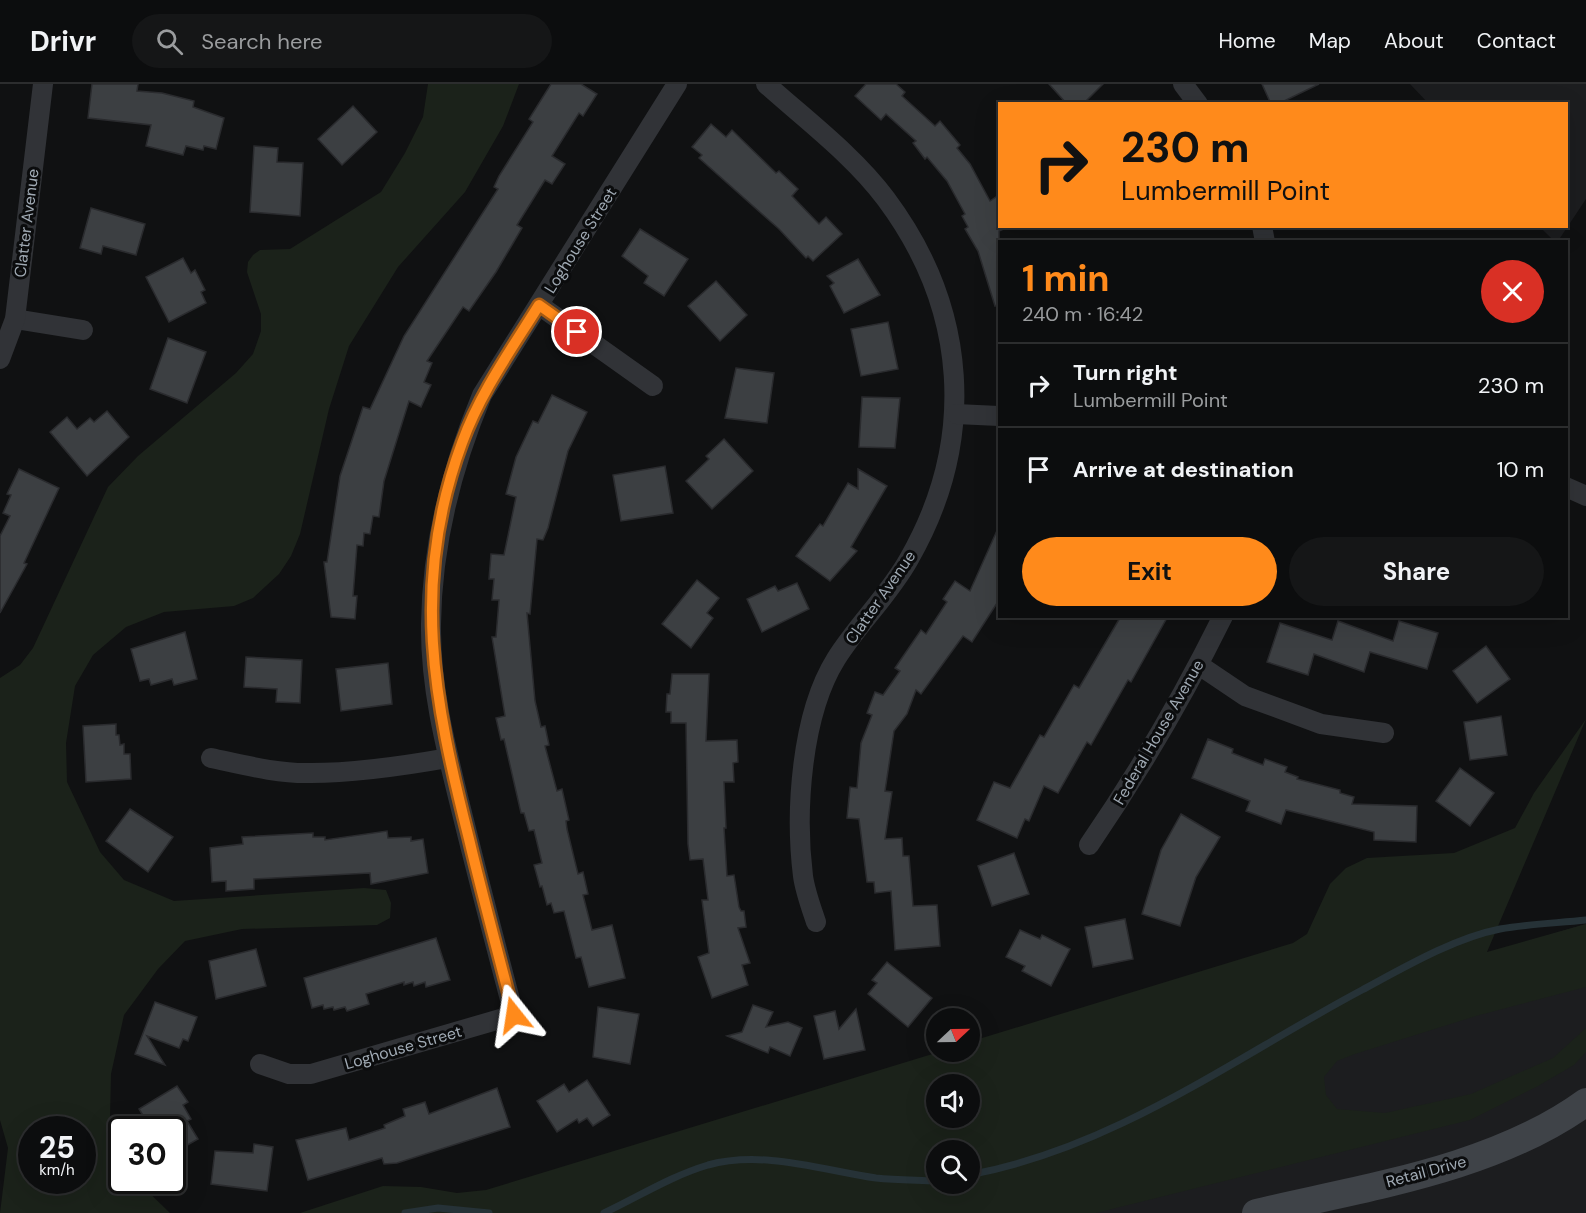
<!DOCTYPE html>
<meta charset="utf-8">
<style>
body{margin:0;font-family:"DM Sans",sans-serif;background:#151617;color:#f1f3f6;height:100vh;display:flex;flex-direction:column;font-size:22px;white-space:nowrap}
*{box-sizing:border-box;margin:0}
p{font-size:20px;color:#9a9c9e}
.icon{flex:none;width:33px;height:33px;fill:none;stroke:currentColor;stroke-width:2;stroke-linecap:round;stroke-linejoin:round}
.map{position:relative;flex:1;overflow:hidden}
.panel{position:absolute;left:998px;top:156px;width:570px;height:378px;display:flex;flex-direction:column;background:#0c0d0e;border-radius:0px;box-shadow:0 6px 24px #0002,0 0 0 2px #2c2d2e}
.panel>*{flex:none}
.banner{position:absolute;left:998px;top:18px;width:570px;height:126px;border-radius:0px;box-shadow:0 6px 24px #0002,0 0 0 2px #2c2d2e;background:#ff8a1b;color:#111;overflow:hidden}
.needle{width:39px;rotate:68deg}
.controls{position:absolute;left:926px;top:924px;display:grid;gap:12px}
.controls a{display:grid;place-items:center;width:54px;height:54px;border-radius:50%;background:#0c0d0e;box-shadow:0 6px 24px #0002,0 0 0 2px #2c2d2e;font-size:30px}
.speed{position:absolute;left:18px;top:1032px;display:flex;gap:12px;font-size:30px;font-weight:700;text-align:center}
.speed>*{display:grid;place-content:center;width:78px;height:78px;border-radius:50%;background:#0c0d0e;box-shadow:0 6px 24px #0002,0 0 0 2px #2c2d2e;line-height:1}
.speed small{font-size:15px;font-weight:400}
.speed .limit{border:3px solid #111;border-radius:9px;background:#fff;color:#111}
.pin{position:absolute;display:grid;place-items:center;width:51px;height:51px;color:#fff;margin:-26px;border:3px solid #fff;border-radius:50%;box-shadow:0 2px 6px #0007}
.me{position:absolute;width:66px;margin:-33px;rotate:345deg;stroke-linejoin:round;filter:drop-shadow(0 0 4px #0008)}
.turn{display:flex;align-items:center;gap:21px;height:126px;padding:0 24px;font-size:27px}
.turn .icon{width:78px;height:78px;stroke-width:2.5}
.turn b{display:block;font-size:42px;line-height:51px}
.round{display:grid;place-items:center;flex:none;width:63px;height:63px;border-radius:32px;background:#151617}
.overview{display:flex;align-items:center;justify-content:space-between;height:102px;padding:0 24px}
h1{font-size:36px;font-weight:700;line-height:45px;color:#ff8a1b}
.action{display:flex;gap:12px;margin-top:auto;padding:12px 24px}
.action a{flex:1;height:69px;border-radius:36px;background:#ff8a1b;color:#111;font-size:24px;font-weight:700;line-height:69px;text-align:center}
.action a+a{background:#151617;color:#f1f3f6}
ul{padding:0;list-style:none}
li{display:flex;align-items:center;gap:18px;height:84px;padding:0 24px;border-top:2px solid #2c2d2e}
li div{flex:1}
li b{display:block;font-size:22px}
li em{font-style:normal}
header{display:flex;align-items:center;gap:36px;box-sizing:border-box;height:84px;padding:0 30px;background:#0c0d0e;border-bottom:2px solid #2c2d2e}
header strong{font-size:28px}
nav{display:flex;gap:33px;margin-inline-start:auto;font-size:21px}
.search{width:420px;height:54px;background:#151617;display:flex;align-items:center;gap:15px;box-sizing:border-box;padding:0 21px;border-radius:33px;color:#9a9c9e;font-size:22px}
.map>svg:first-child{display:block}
.built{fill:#1c1d1f;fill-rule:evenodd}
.green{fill:#1b221a;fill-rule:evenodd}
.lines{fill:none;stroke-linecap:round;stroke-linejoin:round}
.stream{stroke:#263237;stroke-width:7}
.building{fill:#3c3f42;stroke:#2a2b2e;stroke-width:1.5}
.street{stroke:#313337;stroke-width:20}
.secondary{stroke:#3f4348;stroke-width:28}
.route-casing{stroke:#a65a12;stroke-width:15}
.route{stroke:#ff8a1b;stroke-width:10}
.labels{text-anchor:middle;stroke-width:6;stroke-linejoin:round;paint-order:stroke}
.street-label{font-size:16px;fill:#a0aab4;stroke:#0b0c0d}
</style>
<header>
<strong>Drivr</strong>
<div class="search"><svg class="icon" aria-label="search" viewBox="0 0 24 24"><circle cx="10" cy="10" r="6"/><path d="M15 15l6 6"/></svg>Search here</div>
<nav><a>Home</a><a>Map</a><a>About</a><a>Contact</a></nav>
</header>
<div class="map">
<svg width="1586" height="1129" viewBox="0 0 1586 1129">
<rect width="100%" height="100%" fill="#101112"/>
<!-- built -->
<g class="built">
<polygon points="1410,0 1586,0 1586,115 1558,157 1554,157 1540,143 1566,142 1566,20 1428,19"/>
<path d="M1586,840V1129H554L936,1034H969L1487,869ZM936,1066H969V1100H936Z"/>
</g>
<!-- green -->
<g class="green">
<path d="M428,0H519L503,42L465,108L398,183L349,262L329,325L300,450L291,472L279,490L253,514L234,522L164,528L126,543L93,571L75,602L66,659L67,698L100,768L124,796L174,817L364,804L386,806L391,819L390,834L377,841L242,845L185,857L158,885L124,931L111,990L110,1034L121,1062L122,1096L137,1097L170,1129H0L8,1064L0,1036V594L20,581L33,564L108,403L138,372L236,289L253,270L261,247V230L247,188L248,178L253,171L260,166L290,165L381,108L405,69L423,33ZM32,1046H82V1096H32Z"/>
<path d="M1586,635L1487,868L1586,840V903L1476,932L1355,970L1337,977L1324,993L1326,1011L1337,1025L1385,1029L1471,1010L1553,974L1586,944V968L1574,981L1538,1002L1470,1036L1096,1129H300L383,1102L421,1103L457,1109L486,1106L939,968H969V958L1293,859L1307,850L1330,800L1346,784L1367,774L1454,769L1515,744L1534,709ZM936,1000H969V1034H936ZM936,1066H969V1100H936Z"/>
</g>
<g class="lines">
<!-- stream -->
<g class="stream">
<path d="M969,1091C1115,1064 1234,974 1362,906C1403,884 1454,854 1500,845C1528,840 1558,839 1586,836"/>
<polyline points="405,1129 438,1124 489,1129"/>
<path d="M604,1129C638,1113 671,1092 708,1081C763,1066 822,1086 876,1094C896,1096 916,1096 936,1097"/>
</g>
</g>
<!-- building -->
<g class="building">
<polygon points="92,0 138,0 137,7 162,9 194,17 193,23 224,34 216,65 204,62 203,66 186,62 183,71 146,62 151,41 88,34"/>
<polygon points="551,0 581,0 597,10 583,32 579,29 552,72 565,80 552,100 545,96 517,141 522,144 496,188 469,227 463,223 427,277 432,279 424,298 431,301 421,323 409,317 384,397 379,433 373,432 370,450 364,449 363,462 357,461 353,512 357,512 355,535 331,533 324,478 327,478 340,392 363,323 370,325 404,252 498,105 494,103 499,92 533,38 529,35"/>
<polygon points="866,0 896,0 905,8 902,12 935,42 940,37 960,61 957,64 970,80 990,117 999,111 999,142 1006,144 999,147 999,221 995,222 978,167 965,145 968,143 962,132 965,130 947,97 927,73 925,75 913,59 916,57 886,30 881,36 855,12"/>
<polygon points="1049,0 1103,0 1083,20 1067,20"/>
<polygon points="1262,0 1319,0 1278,20 1271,20"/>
<polygon points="353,22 377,48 342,81 318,55"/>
<polygon points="711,40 726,53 732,46 776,89 779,87 798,105 792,112 819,140 826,133 842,150 813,177 808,172 806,174 779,145 699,74 702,71 692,63"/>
<polygon points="254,62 278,64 277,78 303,79 300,132 250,128"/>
<polygon points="91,124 145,140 136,171 103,162 101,170 80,164"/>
<polygon points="640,145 688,175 664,212 644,199 648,192 622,172"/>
<polygon points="183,174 191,189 195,186 205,206 201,208 206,219 169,238 146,193"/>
<polygon points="858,175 880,211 844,229 830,202 834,199 827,192"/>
<polygon points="716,197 747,231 720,257 688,222"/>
<polygon points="888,238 898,285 861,292 851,245"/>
<polygon points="168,254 206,268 187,319 150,305"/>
<polygon points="736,284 774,289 767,339 725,334"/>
<polygon points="552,311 587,328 568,367 548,444 543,456 537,455 530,530 527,529 535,617 541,643 545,642 549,661 545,662 557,707 562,705 569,736 566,737 567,745 578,790 583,788 588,810 583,811 592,846 612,841 625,894 589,903 581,873 576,874 564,827 554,829 551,819 547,821 542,802 540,803 534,781 542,779 534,746 529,747 524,729 521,729 504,655 501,656 496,634 505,632 492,553 496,553 499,516 492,516 494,495 489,495 491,470 504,471 516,413 506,410 516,373 533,337 538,339"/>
<polygon points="862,313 900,314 895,364 859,363"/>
<polygon points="107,327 129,353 87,392 50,348 67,333 77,345 90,334 94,338"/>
<polygon points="724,355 753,387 712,425 686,397 709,375 706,372"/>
<polygon points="665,382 673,429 621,437 613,391"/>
<polygon points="19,385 59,404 24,479 27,480 0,529 0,452 10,432 3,429 11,411 7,410"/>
<polygon points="858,385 887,402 851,463 857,467 830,497 796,472 820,440 823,442 848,399 858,405"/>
<polygon points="999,442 999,516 972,558 963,552 921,610 916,606 907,630 894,647 885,707 892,708 885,755 902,754 903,772 909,772 913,822 937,821 940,862 895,866 891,807 875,809 874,798 867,798 859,735 847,734 850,703 857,704 861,659 872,631 867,629 875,608 883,611 900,587 895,584 921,546 926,550 947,518 943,515 955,497 970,507"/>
<polygon points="697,496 719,514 707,529 713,534 691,564 662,540"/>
<polygon points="797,499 809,525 762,548 747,515 775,502 778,507"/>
<polygon points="1121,532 1168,532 1131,598 1128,596 1091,661 1087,658 1058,709 1044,702 1029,737 1025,735 1017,754 977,736 994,698 1010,704 1040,651 1044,653 1074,601 1079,604"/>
<polygon points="1338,537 1393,557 1399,537 1438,549 1427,585 1370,568 1364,588 1314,570 1308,591 1267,578 1280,539 1332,556"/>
<polygon points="185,548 197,595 174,601 172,595 151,601 149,595 140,597 131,565"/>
<polygon points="1486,562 1510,595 1477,619 1453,587"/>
<polygon points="246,573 302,576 300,619 276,618 277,605 244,603"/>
<polygon points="388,579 392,620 341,627 336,585"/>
<polygon points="672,590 709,590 706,657 737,656 738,678 733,679 734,698 724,698 726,744 724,744 727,792 734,791 739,823 741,827 744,827 746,843 738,844 750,879 742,881 748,901 712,914 698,873 709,869 702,816 708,816 703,775 690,776 688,760 686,639 671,639 671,628 666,628 667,610 670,610"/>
<polygon points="1501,632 1507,671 1470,676 1464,638"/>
<polygon points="116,640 116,651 119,651 120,661 124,660 124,670 130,670 131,695 86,698 83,642"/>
<polygon points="1208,655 1233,665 1232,669 1263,681 1265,675 1287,683 1285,688 1298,693 1297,695 1340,706 1340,709 1354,713 1352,720 1417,722 1416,758 1374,756 1374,748 1286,726 1281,740 1246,727 1250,717 1192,694"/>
<polygon points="1460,684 1494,709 1470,742 1436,717"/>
<polygon points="130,725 173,753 148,788 106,757"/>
<polygon points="1181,730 1220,753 1196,793 1180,842 1142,830 1161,766"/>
<polygon points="387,747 388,754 411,753 411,757 423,755 428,789 371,800 370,789 254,795 254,805 226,807 226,797 212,798 210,764 243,760 242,753 313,749 313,753 325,753 325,756"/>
<polygon points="1014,769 1029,810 992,822 978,782"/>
<polygon points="1125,835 1133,875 1093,883 1085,843"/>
<polygon points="1020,846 1040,855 1042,851 1070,865 1051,902 1022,887 1025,882 1006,873"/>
<polygon points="436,854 450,896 426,903 425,898 414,902 413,898 404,901 404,898 366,910 369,920 347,927 345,923 334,926 333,923 324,925 323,921 312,924 304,894"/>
<polygon points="256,865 266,902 216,915 209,877"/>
<polygon points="887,878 932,914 908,943 868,910 877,899 872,896"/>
<polygon points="155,918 197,933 188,957 183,955 179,964 147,952 165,981 135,970"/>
<polygon points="753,921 773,928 766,943 788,938 802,944 790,972 770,963 768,969 727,952 742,948"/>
<polygon points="598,923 639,930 630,980 593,973"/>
<polygon points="856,925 865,966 824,975 814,932 835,927 839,945"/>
<polygon points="587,996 610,1031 593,1042 587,1034 579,1039 577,1035 557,1048 537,1017 564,1000 569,1008"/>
<polygon points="177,1002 188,1018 183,1021 191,1035 187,1037 198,1055 172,1070 172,1046 152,1046 139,1025"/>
<polygon points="497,1004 510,1043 397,1079 384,1080 382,1074 308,1096 296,1056 346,1044 349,1056 385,1044 384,1041 405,1032 403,1025 425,1018 429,1030"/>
<polygon points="254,1060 273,1063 267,1107 211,1100 215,1067 253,1069"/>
</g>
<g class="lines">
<!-- street -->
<g class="street">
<path d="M766,0C806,36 853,71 886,115C968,225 977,356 909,475C889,511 858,540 836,575C801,631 795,728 803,792C805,807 811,823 816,838"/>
<polyline points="1183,0 1198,20"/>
<polyline points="1262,142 1265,158"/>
<polyline points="539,221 653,302"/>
<polyline points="15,235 83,246"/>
<polyline points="0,275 15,235 43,0"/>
<polyline points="956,330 999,332"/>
<polyline points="1566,403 1586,412"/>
<polyline points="1199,581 1245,612 1321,640 1384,649"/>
<path d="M211,674C244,681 278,690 311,689C357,689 403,682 448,674"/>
<path d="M1089,761C1139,688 1184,611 1223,532"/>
<path d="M260,980L289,990H311L514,931C497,866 480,802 464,737C448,672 430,607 431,540C432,459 451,385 482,311L677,0"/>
</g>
<!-- secondary -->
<path class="secondary" d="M1256,1129C1366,1103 1494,1085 1586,1018"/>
</g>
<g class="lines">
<!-- route casing -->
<g class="route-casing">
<path id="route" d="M514,931C499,872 483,814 469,755C434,617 410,499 462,359C480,309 511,266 539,221L577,248"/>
</g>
<!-- route -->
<use href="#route" class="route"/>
</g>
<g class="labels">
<!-- street labels -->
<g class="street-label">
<text transform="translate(26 139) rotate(-83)" y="6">Clatter Avenue</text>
<text transform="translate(580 156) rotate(-58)" y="6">Loghouse Street</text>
<text transform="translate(880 513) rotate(-55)" y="6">Clatter Avenue</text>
<text transform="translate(1158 648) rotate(-60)" y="6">Federal House Avenue</text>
<text transform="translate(403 963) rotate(-16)" y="6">Loghouse Street</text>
<text transform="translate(1426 1087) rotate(-15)" y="6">Retail Drive</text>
</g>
</g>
</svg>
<div class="controls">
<a><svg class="needle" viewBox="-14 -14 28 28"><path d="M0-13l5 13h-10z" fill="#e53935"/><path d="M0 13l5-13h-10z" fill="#9a9c9e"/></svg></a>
<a><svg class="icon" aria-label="sound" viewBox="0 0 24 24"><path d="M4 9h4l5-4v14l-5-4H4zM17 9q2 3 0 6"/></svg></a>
<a><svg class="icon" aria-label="search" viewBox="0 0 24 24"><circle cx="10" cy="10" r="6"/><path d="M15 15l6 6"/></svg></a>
</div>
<div class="speed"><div>25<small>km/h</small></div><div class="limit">30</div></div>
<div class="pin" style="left:577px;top:248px;background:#d93025"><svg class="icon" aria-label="arrive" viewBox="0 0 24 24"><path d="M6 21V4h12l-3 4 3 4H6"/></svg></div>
<svg class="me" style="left:514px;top:931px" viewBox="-20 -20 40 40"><path d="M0-17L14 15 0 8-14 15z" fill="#ff8a1b" stroke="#fff" stroke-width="4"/></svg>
<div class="banner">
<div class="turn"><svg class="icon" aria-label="right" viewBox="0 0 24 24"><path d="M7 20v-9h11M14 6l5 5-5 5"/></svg><div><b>230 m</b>Lumbermill Point</div></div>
</div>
<section class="panel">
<div class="overview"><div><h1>1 min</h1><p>240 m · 16:42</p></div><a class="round" style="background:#d93025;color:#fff"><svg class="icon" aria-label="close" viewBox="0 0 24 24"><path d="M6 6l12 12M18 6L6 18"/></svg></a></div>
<ul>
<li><svg class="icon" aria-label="right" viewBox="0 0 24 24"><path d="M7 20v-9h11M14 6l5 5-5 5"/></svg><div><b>Turn right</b><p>Lumbermill Point</p></div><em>230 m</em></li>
<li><svg class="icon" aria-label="arrive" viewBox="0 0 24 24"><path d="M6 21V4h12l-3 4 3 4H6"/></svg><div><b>Arrive at destination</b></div><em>10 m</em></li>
</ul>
<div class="action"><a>Exit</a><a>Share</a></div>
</section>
</div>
